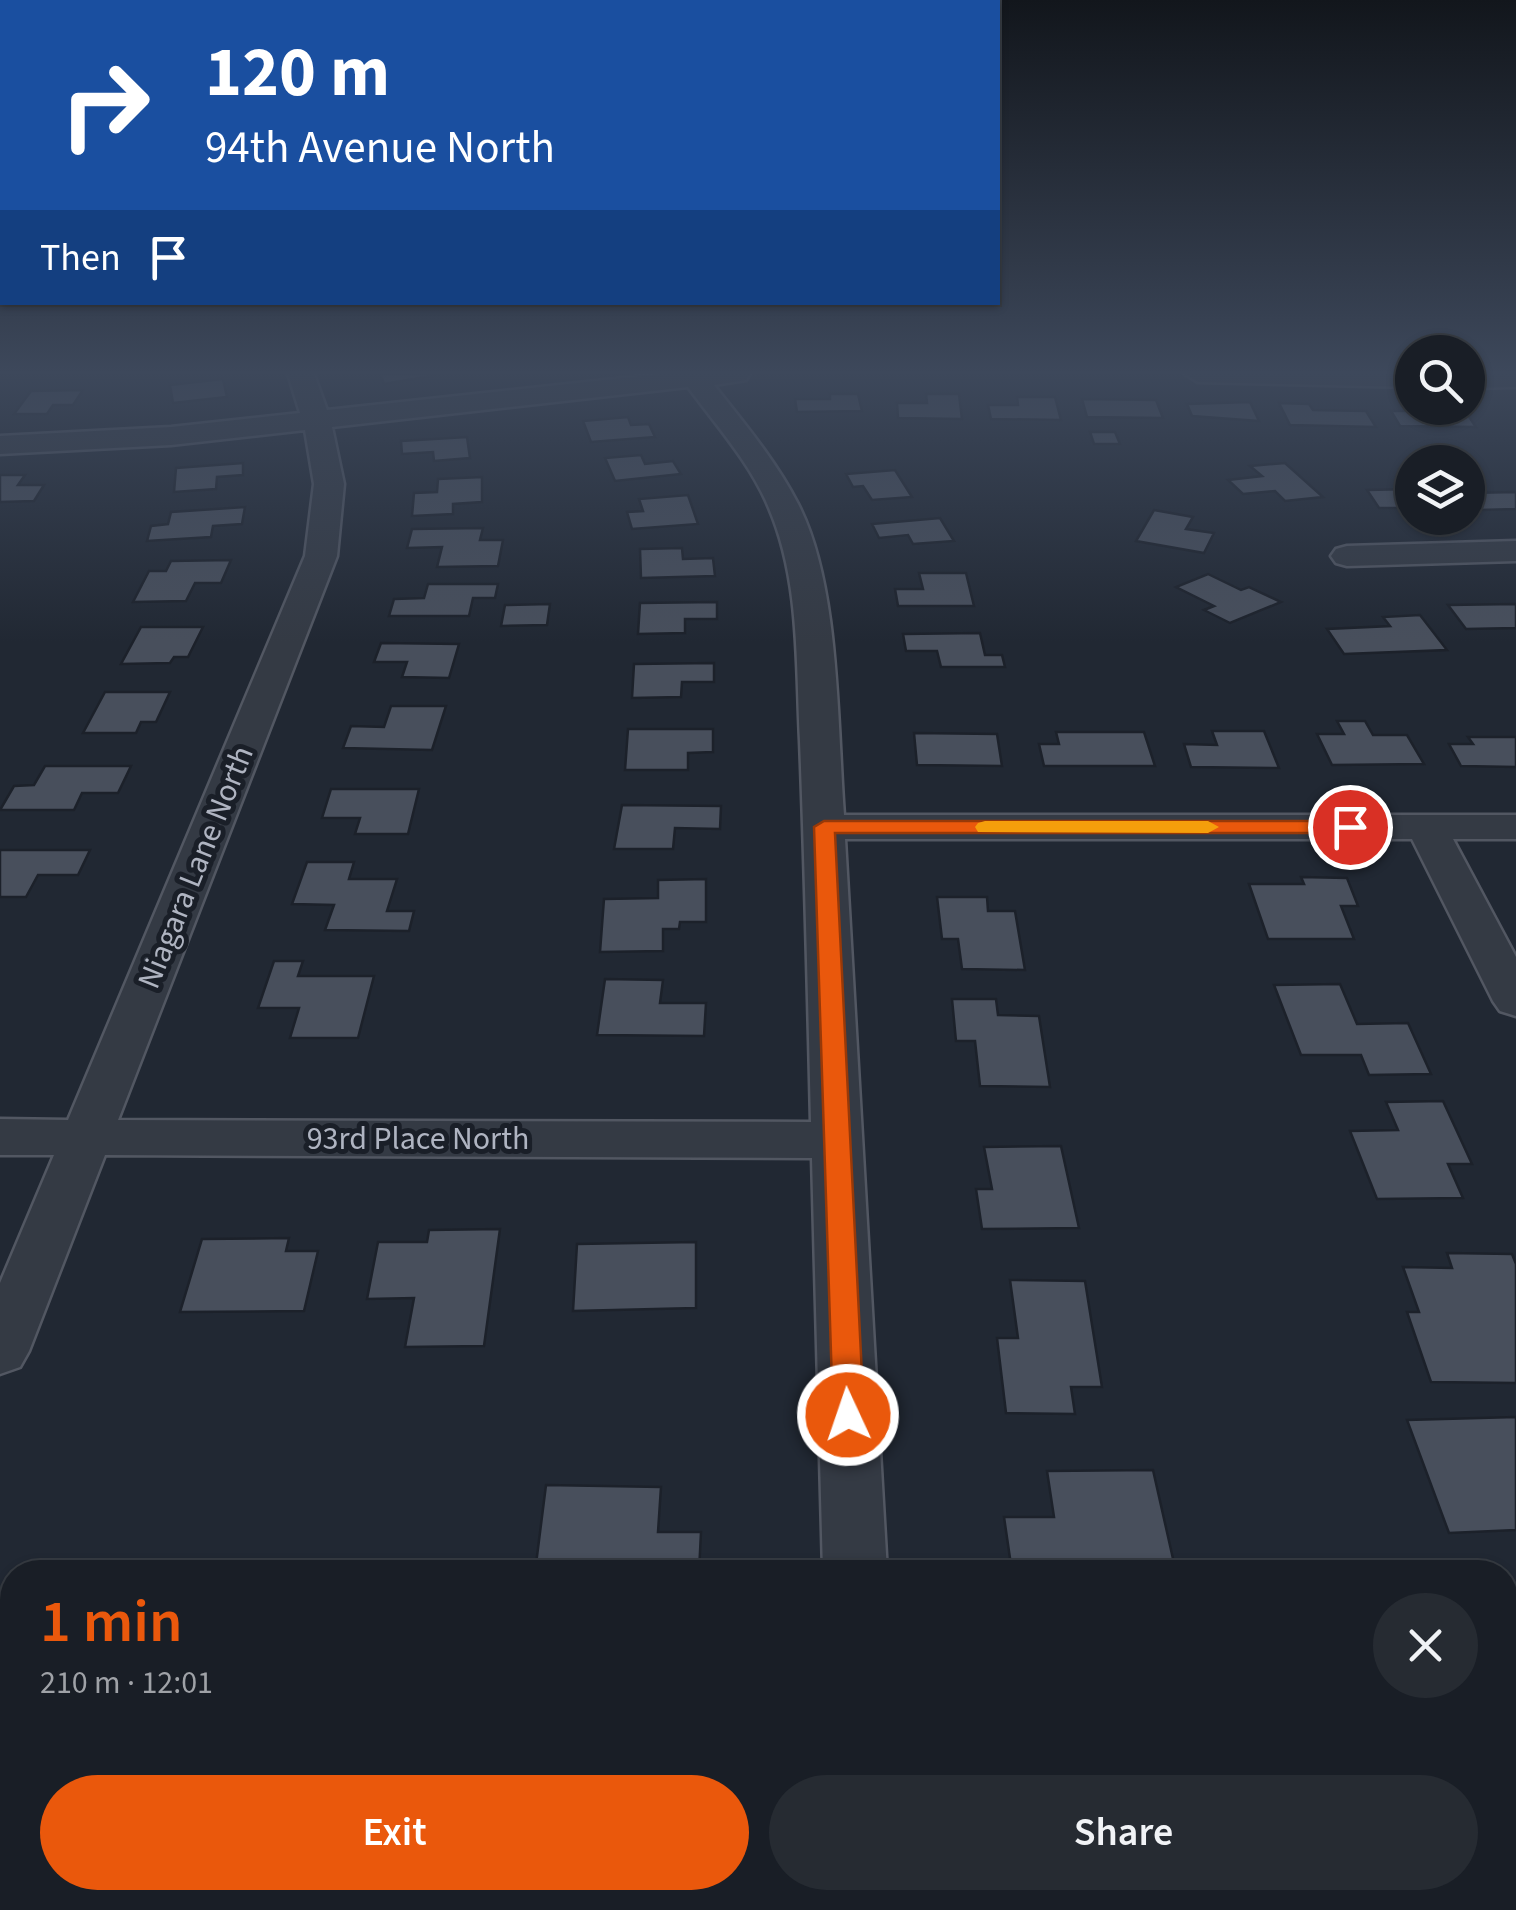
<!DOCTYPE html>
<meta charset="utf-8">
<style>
body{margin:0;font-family:"Source Sans 3",sans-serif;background:#262b32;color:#f1f3f6;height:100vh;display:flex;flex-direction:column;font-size:38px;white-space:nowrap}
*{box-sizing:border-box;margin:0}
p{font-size:32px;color:#9fa2a7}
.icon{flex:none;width:55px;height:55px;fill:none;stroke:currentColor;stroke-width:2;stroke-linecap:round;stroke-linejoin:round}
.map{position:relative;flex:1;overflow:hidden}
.panel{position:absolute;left:0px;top:1560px;width:1518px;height:350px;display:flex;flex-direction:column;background:#191e26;border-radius:40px 40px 0 0;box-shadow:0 2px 8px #0004,0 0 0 2px #373c43}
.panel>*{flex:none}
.hud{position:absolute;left:0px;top:0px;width:1000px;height:305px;box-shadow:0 2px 8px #0004,0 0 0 2px #373c43;background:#1a4fa0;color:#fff;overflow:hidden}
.buttons{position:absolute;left:1395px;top:335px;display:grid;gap:20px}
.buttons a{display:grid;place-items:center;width:90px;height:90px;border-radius:50%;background:#191e26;box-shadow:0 2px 8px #0004,0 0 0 2px #373c43;font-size:50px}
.pin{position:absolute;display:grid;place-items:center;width:85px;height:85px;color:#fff;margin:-42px;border:5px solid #fff;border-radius:50%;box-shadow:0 2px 10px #0007}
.me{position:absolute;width:110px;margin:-55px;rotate:357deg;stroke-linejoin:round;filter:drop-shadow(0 0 8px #0008)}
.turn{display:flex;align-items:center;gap:35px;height:210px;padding:0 40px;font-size:45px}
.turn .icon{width:130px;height:130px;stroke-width:2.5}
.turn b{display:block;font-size:70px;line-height:85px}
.then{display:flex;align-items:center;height:95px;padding:0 40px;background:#0003;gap:20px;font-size:38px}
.round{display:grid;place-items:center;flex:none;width:105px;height:105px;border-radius:52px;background:#262b32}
.summary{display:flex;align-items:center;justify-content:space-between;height:170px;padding:0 40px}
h1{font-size:60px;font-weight:600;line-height:75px;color:#ea580c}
.button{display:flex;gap:20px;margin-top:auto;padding:20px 40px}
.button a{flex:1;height:115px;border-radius:60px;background:#ea580c;color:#fff;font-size:40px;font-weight:600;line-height:115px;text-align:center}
.button a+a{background:#262b32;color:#f1f3f6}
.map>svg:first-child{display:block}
.building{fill:#484f5c;stroke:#1c212a;stroke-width:2.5}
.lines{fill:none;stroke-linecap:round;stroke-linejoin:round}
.minor-casing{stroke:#525762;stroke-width:5}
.minor{fill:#343a44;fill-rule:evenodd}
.route{fill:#ea580c;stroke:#983908;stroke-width:2.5}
.slow{fill:#f59e0b}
.labels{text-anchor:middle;stroke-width:10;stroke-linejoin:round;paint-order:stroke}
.street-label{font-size:32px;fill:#afb4c1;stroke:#1a1f28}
</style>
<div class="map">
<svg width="1516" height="1910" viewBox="0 0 1516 1910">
<rect width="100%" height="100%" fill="#212833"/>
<!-- building -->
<g class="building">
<polygon points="380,374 436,374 437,375 384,384"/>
<polygon points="223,379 227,397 173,403 170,385"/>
<polygon points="83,390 73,405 53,405 47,414 14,414 31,391"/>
<polygon points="830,394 858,394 862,411 797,412 795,399 830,399"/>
<polygon points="926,394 959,394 962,419 898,418 897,403 927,403"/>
<polygon points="1017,397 1055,397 1061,420 991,419 988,405 1018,405"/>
<polygon points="1082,399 1156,400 1163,418 1087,417"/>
<polygon points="1250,402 1259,421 1192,416 1187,404"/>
<polygon points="1279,403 1309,404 1313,410 1366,411 1376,427 1290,425"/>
<polygon points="1428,408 1463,408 1476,427 1400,426 1391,411 1431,411"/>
<polygon points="628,417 631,425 649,424 655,437 591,442 583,421"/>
<polygon points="1090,432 1115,432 1120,444 1094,444"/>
<polygon points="467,437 470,458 434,461 433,452 402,454 401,441"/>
<polygon points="641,455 645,464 673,461 681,474 615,481 605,458"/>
<polygon points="243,463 243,475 217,477 216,489 174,492 176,468"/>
<polygon points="1285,463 1323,497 1285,501 1275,491 1243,494 1228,480 1262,476 1250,466"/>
<polygon points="895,470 912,497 872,500 863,486 853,487 846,474"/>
<polygon points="0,475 25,475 18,485 44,485 34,501 0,502"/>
<polygon points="482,477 482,502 453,504 453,514 412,516 414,493 437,492 438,479"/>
<polygon points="1412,489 1412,508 1379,508 1367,490"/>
<polygon points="1516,492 1516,509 1479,510 1468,496 1468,493"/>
<polygon points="688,495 698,524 632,529 627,512 643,511 639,499"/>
<polygon points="245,507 242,524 213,526 211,537 147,541 151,526 168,524 171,512"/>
<polygon points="1154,510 1193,517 1186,529 1214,533 1204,553 1136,541"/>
<polygon points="940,518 954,541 913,544 908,535 879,538 872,524"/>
<polygon points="483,528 480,540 503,540 498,566 437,567 442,547 407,548 412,529"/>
<polygon points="682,548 683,559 713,558 715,576 641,578 640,549"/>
<polygon points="231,560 221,583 195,583 186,601 133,602 149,571 166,571 171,561"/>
<polygon points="919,573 966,573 974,606 898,606 895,589 923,589"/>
<polygon points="1208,574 1241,590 1249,587 1281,602 1230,623 1204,610 1214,606 1176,587"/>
<polygon points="428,584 498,584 495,598 473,598 469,616 389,616 394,599 424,598"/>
<polygon points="717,602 717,619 685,619 685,633 638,634 640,603"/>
<polygon points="550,604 547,625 501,626 505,605"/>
<polygon points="1516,604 1516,628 1466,629 1448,605"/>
<polygon points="1420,615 1447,650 1344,654 1327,629 1390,626 1383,617"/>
<polygon points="141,627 203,627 188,657 174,657 170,663 121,664"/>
<polygon points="980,633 985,655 1002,655 1005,667 941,667 937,651 906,651 903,634"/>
<polygon points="381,643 459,644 449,678 402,677 407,662 374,662"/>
<polygon points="714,663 714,682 682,682 681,697 632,698 634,664"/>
<polygon points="105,692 170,692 156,722 141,722 136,733 83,733"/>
<polygon points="391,706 446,706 432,750 343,748 351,726 384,727"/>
<polygon points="1337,721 1365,721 1373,735 1407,735 1424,764 1332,765 1317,734 1344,734"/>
<polygon points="628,729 713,729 713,752 688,753 688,770 625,770"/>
<polygon points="1212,731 1264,731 1279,768 1191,767 1184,744 1217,745"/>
<polygon points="1056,732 1144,732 1155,766 1044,766 1039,744 1059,744"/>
<polygon points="914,733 997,734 1002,766 917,765"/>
<polygon points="1468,737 1516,737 1516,767 1461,766 1449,744 1473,744"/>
<polygon points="45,766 131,766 118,793 82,793 74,810 0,810 14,786 34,785"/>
<polygon points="331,789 419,789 408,834 355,834 360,818 322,818"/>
<polygon points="622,805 721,806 720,829 675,828 673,849 614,849"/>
<polygon points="0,850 90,850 78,875 38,875 26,897 0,897"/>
<polygon points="307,862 354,862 349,879 397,879 387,911 414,911 409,931 325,930 334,905 292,904"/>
<polygon points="1301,877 1347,878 1358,906 1341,906 1354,939 1268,939 1249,884 1304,884"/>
<polygon points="706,879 706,922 680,922 679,929 663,929 663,951 600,952 604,899 658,898 658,880"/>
<polygon points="937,897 987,897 988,911 1015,911 1025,970 962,969 958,939 942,939"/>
<polygon points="274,961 303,961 298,976 374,976 358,1038 290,1038 299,1008 258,1008"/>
<polygon points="605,979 663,980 660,1003 706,1003 704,1036 597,1035"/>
<polygon points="1340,984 1357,1024 1408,1023 1431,1074 1369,1075 1361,1055 1301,1055 1274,985"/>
<polygon points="952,999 996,999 998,1015 1039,1016 1050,1087 980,1086 975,1041 956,1041"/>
<polygon points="1443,1101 1472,1164 1448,1164 1463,1198 1377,1199 1350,1131 1398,1130 1386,1102"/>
<polygon points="1061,1146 1079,1228 982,1229 976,1189 992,1189 984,1147"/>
<polygon points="500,1229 484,1346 405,1347 414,1298 367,1299 378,1242 427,1242 429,1230"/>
<polygon points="289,1238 286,1251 318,1251 304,1311 180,1312 202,1239"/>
<polygon points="696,1242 696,1308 573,1311 577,1244"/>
<polygon points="1447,1253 1512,1254 1516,1264 1516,1383 1431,1382 1407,1312 1419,1312 1403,1267 1452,1268"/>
<polygon points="1010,1280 1085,1281 1102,1387 1071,1387 1075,1414 1006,1413 997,1338 1018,1338"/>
<polygon points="1516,1417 1516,1530 1449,1533 1407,1420"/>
<polygon points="1153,1470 1176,1572 1012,1572 1004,1517 1054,1517 1047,1471"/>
<polygon points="546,1485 661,1487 658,1532 701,1532 699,1572 535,1572"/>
<polygon points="395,1898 493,1898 491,1910 393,1910"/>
<polygon points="1109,1898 1243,1898 1246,1910 1111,1910"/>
</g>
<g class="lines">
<!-- minor casing -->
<g class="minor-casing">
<g id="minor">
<path d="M288,374H314L327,410L660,374H750L746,380L714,385C744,423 776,461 798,504C840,585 837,723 844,815H1516V839H1453L1516,957V1016L1500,1011L1493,1001L1412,839H845L887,1572H823L812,1158L105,1155L29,1351L20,1367L0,1374V1283L54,1155H0V1119L68,1120L305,556L314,484L305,430L171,445L0,454V436L171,427L300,413ZM688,387C716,425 751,464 769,508C800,580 796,663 800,741C805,868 808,995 811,1122L118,1120L337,556L344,484L332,427Z"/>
<polygon points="1185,374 1412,374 1412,387 1198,382"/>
<polygon points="1468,374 1516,374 1516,387 1468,388"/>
<polygon points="1516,541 1516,561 1347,566 1336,563 1331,556 1336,549 1347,546"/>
<polygon points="779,1898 856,1898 851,1910 773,1910"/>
</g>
</g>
<!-- minor -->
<use href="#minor" class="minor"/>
</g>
<!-- sky -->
<linearGradient id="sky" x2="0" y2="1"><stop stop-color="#12161c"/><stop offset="0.58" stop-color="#3d485b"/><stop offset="1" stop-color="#3d485b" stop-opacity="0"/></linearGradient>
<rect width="1516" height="642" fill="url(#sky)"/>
<!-- route -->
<polygon class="route" points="824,821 1350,821 1361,827 1350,833 835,833 864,1415 859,1424 848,1427 838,1424 833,1415 814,827"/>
<!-- slow -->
<polygon class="slow" points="985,821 1208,821 1219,827 1208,833 978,832 975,827 978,823"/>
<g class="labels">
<!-- street labels -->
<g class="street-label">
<text transform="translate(195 867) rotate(-68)" y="11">Niagara Lane North</text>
<text x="418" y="1149">93rd Place North</text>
</g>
</g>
</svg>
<div class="buttons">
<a><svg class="icon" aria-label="search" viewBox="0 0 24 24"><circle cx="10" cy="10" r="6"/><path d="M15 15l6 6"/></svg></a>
<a><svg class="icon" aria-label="layers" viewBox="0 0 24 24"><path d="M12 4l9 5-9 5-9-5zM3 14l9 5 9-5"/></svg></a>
</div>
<div class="pin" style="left:1350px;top:827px;background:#d93025"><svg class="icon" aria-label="arrive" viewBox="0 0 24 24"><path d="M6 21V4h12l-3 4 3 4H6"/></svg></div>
<svg class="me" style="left:848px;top:1415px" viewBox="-20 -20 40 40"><circle r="17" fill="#ea580c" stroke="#fff" stroke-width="3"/><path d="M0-11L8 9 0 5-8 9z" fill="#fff"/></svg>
<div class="hud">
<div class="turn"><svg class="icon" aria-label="right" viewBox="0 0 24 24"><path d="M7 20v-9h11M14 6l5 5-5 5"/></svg><div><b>120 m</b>94th Avenue North</div></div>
<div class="then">Then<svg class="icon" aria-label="arrive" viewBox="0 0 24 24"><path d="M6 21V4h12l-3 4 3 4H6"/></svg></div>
</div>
<section class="panel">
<div class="summary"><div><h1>1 min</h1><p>210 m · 12:01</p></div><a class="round"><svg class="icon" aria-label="close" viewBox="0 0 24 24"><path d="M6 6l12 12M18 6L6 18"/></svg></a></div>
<div class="button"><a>Exit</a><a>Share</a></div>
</section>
</div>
